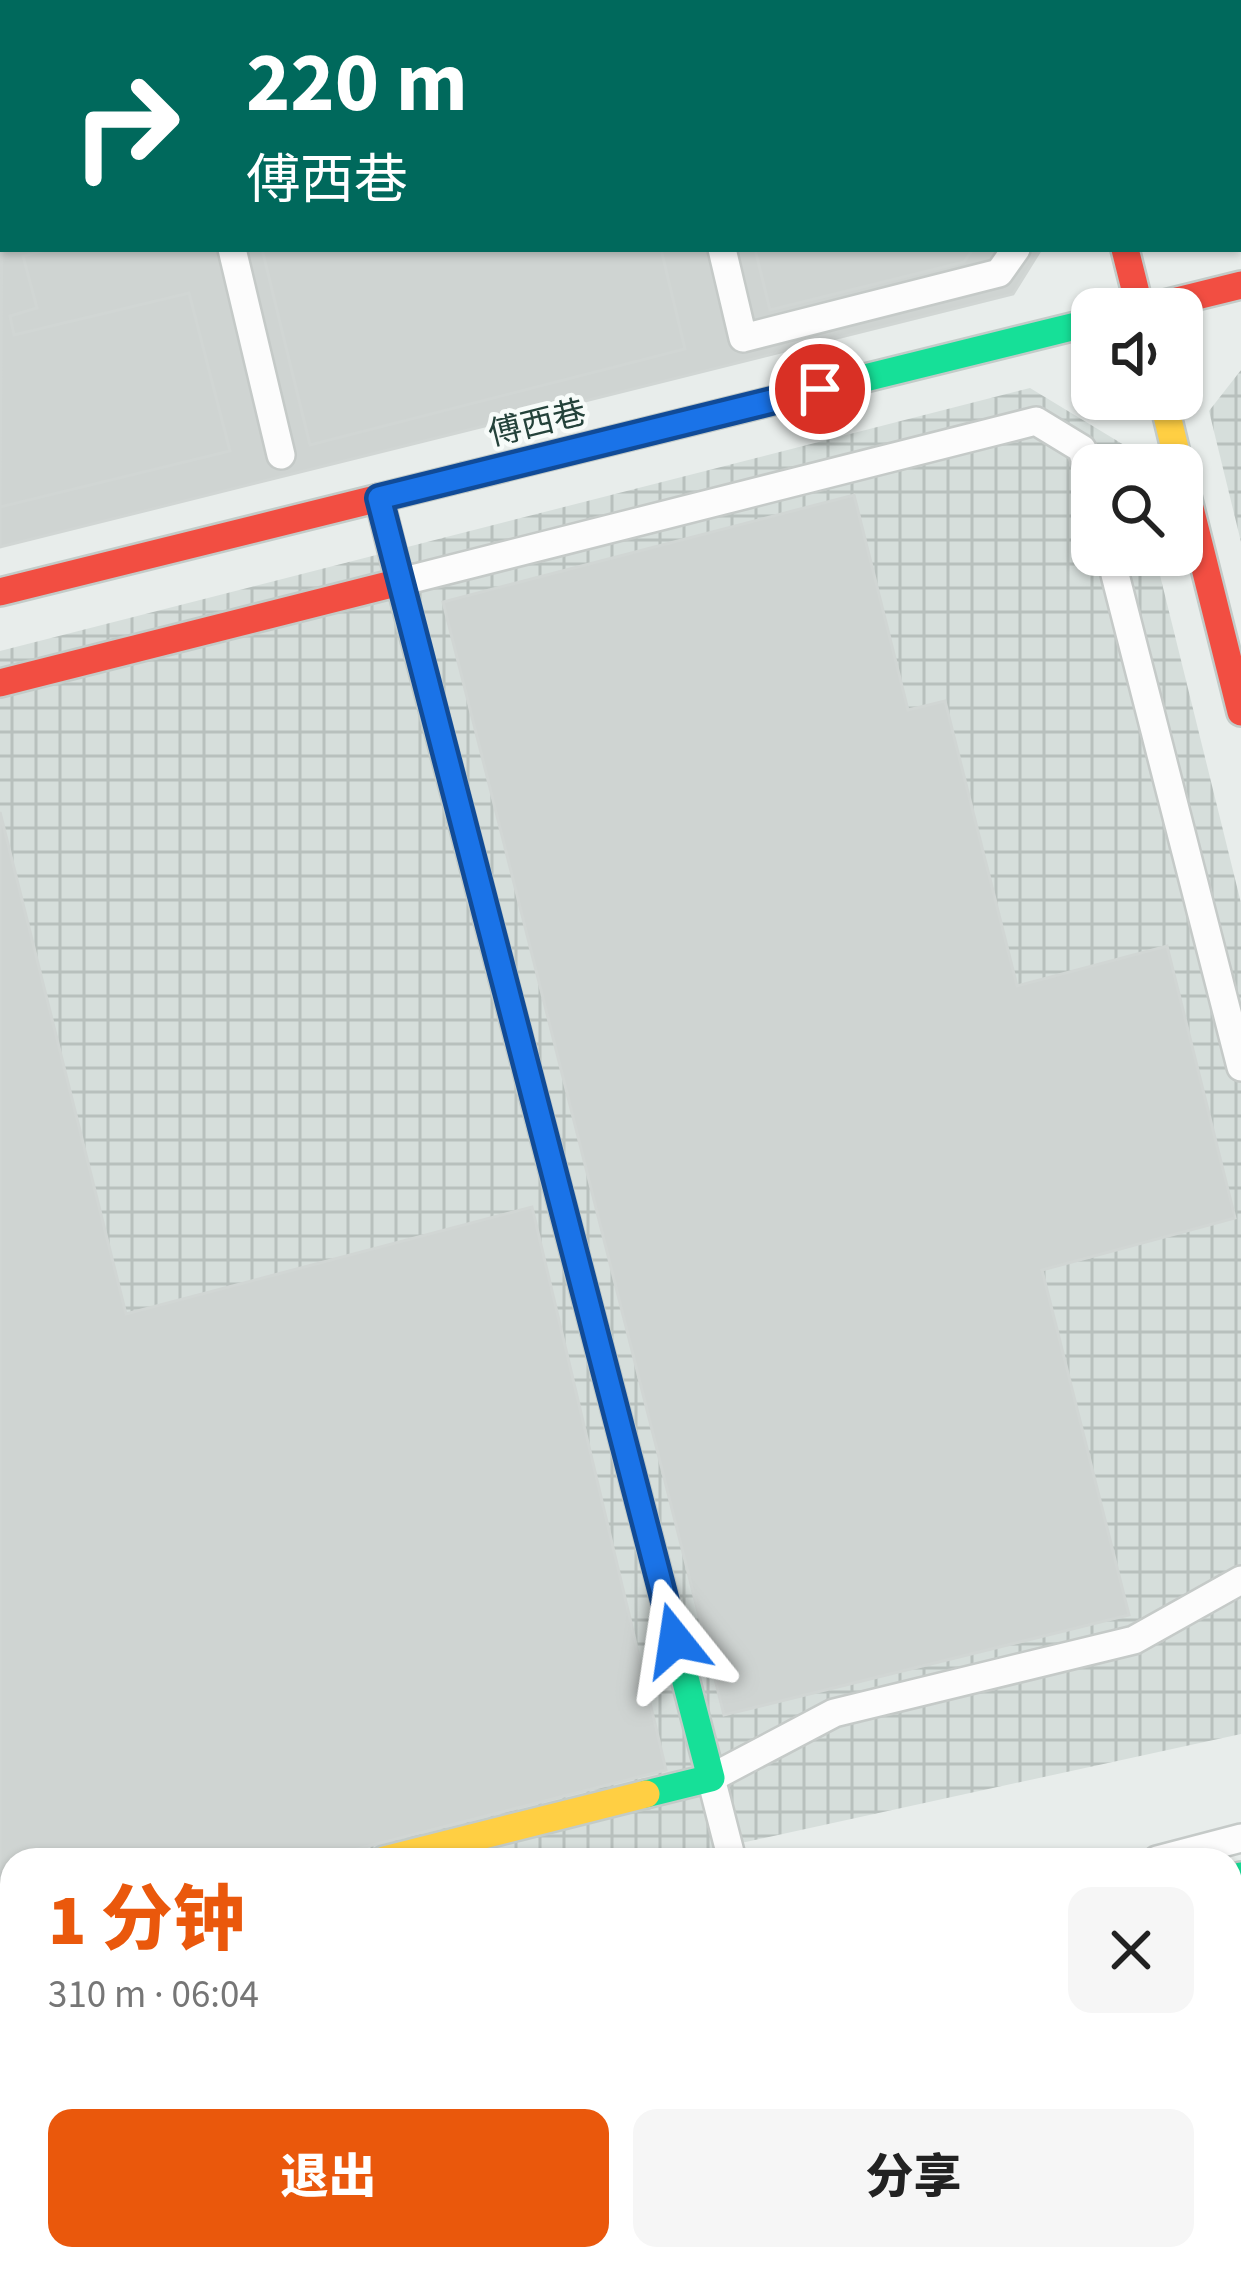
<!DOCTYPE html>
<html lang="zh">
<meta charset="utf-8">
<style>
body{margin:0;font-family:"Source Sans 3","Noto Sans SC",sans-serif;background:#f6f6f6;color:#222;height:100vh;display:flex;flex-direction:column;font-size:45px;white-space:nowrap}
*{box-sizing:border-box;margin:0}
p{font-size:39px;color:#767676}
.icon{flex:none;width:66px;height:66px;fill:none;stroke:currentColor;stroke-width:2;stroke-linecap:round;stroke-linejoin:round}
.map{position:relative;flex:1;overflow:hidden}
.panel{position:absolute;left:0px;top:1848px;width:1242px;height:423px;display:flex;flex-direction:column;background:#fff;border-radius:36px 36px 0 0;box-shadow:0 3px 9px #0004}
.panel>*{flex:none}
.guide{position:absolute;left:0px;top:0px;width:1242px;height:252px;box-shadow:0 3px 9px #0004;background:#00695c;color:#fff;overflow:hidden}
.buttons{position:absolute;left:1071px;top:288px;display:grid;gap:24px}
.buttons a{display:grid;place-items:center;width:132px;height:132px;border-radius:24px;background:#fff;box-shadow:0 3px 9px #0004;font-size:60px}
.pin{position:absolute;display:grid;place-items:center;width:102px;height:102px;color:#fff;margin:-51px;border:6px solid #fff;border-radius:50%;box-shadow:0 3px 12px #0007}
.me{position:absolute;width:132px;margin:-66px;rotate:345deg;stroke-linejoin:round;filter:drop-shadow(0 0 9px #0008)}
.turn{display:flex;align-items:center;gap:42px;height:252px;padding:0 48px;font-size:54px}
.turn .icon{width:156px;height:156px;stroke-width:2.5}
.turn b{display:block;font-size:84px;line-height:102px}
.round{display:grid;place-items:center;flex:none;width:126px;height:126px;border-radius:24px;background:#f6f6f6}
.overview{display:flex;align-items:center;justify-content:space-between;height:204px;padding:0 48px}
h1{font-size:72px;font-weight:800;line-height:90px;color:#ea580c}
.primary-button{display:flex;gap:24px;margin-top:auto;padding:24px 48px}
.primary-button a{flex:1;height:138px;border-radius:24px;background:#ea580c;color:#fff;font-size:48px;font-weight:800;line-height:138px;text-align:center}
.primary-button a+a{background:#f6f6f6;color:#222}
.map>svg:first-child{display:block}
.industrial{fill:url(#industrial-grid)}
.building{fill:#cfd4d2;stroke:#d1d6d4;stroke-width:3}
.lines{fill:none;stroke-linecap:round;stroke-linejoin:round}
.street-casing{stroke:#c5cac8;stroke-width:32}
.fast-casing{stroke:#c3cbc8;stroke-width:32}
.slow-casing{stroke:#c3cbc8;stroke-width:32}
.jam-casing{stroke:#c3cbc8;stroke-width:32}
.street{stroke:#fcfcfc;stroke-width:27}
.fast{stroke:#16e098;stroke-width:27}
.slow{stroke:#ffcf43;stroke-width:27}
.jam{stroke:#f24e42;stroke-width:27}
.tram{stroke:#c9cdcc;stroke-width:3}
.route-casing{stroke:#114b97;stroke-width:30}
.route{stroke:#1a73e8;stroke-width:21}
.labels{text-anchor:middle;stroke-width:9;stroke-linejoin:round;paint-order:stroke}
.street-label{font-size:33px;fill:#24423a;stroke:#f7fbf9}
</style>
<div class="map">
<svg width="1241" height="2269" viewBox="0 0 1241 2269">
<defs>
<pattern id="industrial-grid" width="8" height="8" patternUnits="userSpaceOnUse" patternTransform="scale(3)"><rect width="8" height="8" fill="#d6dedb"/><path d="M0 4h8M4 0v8" fill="none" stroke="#b8c0bd"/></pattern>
</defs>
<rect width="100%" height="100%" fill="#e8edeb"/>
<!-- industrial -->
<g class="industrial">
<polygon points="1098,0 1241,0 1241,240 1239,3"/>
<polygon points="1241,370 1241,542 1209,411"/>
<polygon points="1030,388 1129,448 1133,465 1092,465 1092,555 1155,555 1241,903 1241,1734 663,1860 12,1860 12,2002 0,2004 0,651"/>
<polygon points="1230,2155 1241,2199 1241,2269 322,2269 365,2259 1230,2259"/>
</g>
<!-- building -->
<g class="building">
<polygon points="0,0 1025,3 3,3 3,249 1041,249 1013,294 0,547"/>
<polygon points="201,0 601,0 601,3 202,3"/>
<polygon points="3,59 3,249 50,249 23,256 37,308 10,316 14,335 189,293 230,451 0,507"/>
<polygon points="262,249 661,249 685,349 310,445"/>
<polygon points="755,249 973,249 964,262 770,310"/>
<polygon points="854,495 908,710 945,701 1017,986 1167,946 1235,1218 1042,1270 1129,1615 724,1715 443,602"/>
<polygon points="0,812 126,1314 532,1207 666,1770 314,1860 12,1860 12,1937 0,1940"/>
<polygon points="735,2259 898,2259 900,2269 695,2269"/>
</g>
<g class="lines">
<!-- street casing -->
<g class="street-casing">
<g id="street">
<polyline points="172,0 173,3"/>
<polyline points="663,0 663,3"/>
<polyline points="1001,0 1002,3"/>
<polyline points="748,3 760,0"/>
<polyline points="232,249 281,455"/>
<polyline points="722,249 743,338 999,273 1016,249"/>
<polyline points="379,498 400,582 1036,421 1082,449 1092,487"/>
<polyline points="1110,555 1241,1067"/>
<polyline points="732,1860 711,1778 834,1713 1134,1640 1241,1580"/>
<polyline points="1157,1860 1241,1838"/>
<polyline points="0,1956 12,1953"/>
<polyline points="1230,1964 1241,1961"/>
<polyline points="1180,2259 1182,2269"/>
<polyline points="626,2269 666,2259"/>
</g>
</g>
<!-- fast casing -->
<g class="fast-casing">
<g id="fast">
<polyline points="464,477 1092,322"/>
<polyline points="503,978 711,1778 646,1794"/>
<polyline points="1230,1880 1241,1876"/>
<polyline points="0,2168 12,2165"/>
</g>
</g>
<!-- slow casing -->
<g class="slow-casing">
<g id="slow">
<polyline points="1163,399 1179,465"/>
<polyline points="384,1860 646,1794"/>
<polyline points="1230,1924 1241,1921"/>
<polyline points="0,2110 12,2107"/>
</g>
</g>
<!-- jam casing -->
<g class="jam-casing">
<g id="jam">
<polyline points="1063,0 1064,3"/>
<polyline points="1125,249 1140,309"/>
<polyline points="1144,309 1241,285"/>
<polyline points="1182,476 1241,712"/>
<polyline points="0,592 464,477"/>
<polyline points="0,683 400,582 503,978"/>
<polyline points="0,2205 12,2202"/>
<polyline points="0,2261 12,2258"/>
</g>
</g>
<!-- street -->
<use href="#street" class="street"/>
<!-- fast -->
<use href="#fast" class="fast"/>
<!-- slow -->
<use href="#slow" class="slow"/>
<!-- jam -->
<use href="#jam" class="jam"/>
<!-- tram -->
<g class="tram">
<polyline points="1230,1943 1241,1938"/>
<polyline points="204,2269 245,2259"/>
<polyline points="285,2269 325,2259"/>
</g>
</g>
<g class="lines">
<!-- route casing -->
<g class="route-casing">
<polyline id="route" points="675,1640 379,498 820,389"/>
</g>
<!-- route -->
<use href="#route" class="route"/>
</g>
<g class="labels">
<!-- street labels -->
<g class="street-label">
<text transform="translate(537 422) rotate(-14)" y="12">傅西巷</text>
</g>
</g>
</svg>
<div class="buttons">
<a><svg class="icon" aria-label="sound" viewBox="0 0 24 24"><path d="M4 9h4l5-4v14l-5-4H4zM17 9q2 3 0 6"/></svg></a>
<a><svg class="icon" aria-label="search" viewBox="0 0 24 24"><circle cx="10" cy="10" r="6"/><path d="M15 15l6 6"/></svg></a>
</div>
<div class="pin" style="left:820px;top:389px;background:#d93025"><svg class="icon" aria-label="arrive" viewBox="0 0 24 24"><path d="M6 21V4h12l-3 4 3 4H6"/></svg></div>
<svg class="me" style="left:675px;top:1640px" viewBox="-20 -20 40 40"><path d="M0-17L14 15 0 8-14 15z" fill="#1a73e8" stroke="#fff" stroke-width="4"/></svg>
<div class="guide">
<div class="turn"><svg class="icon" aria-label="right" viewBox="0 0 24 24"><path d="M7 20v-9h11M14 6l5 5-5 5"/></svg><div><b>220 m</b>傅西巷</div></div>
</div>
<section class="panel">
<div class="overview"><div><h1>1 分钟</h1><p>310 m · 06:04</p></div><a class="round"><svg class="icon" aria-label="close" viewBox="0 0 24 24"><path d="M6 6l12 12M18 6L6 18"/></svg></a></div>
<div class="primary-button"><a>退出</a><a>分享</a></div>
</section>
</div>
